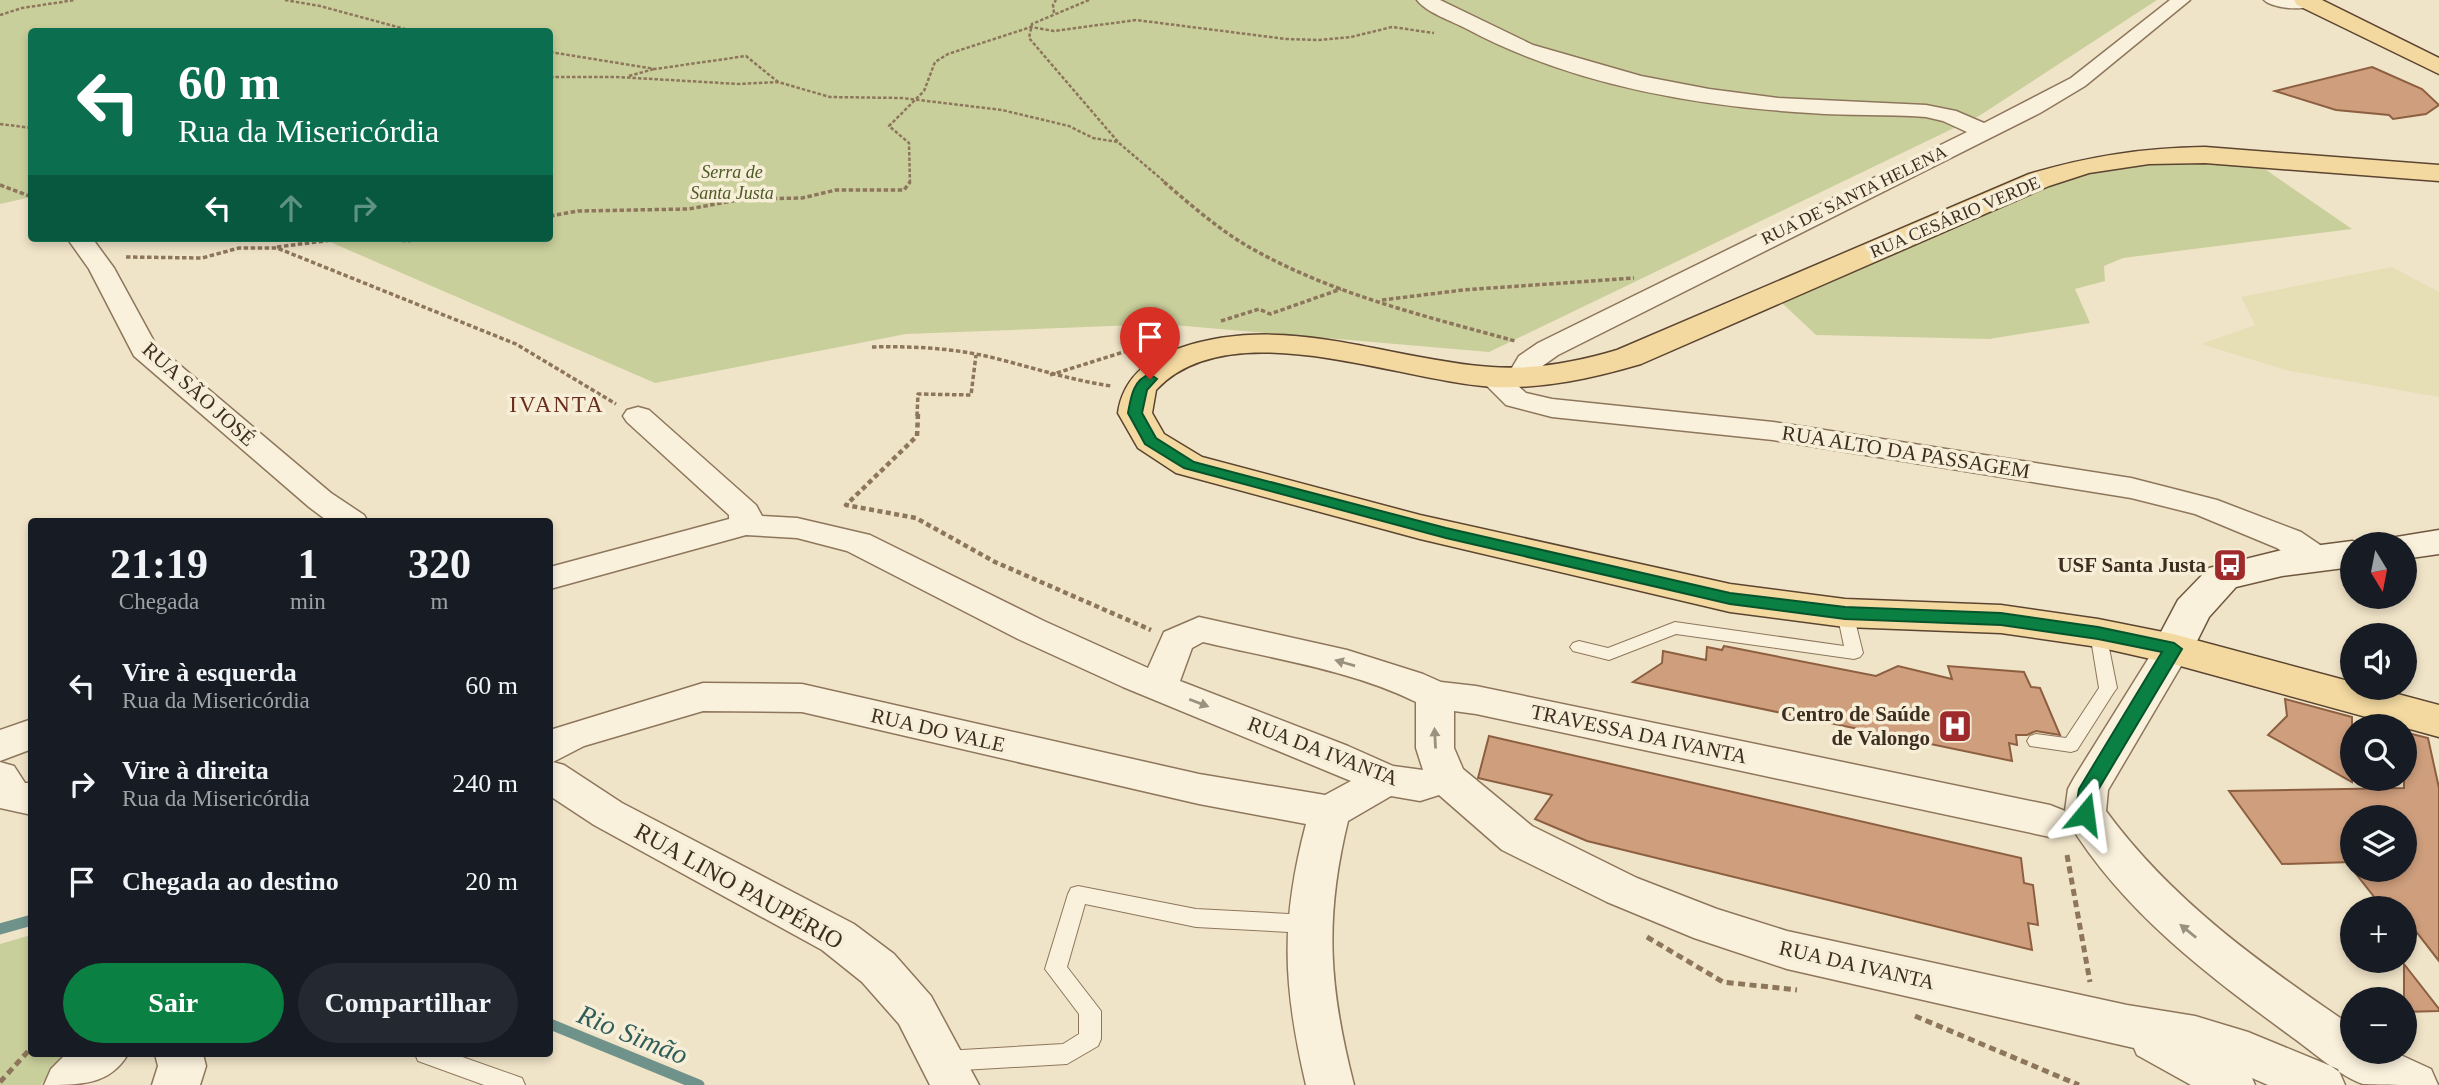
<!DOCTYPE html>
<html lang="pt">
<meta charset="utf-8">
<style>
body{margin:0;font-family:Georgia,serif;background:#242831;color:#f1f3f6;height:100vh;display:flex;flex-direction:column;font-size:26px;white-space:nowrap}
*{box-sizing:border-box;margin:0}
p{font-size:23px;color:#9ea1a6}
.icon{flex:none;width:38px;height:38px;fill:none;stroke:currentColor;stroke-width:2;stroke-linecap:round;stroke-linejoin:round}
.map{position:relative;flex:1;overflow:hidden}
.drawer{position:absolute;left:28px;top:518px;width:525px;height:539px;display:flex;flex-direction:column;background:#171b24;border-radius:7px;box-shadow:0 4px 10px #0003}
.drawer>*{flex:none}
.top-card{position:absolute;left:28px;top:28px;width:525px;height:214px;border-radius:7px;box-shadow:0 4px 10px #0003;background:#0b6e4f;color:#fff;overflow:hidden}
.needle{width:46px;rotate:170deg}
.tools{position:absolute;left:2340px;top:532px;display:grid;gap:14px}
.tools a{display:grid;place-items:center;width:77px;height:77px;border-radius:50%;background:#171b24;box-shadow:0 4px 10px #0003;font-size:35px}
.pin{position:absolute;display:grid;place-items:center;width:60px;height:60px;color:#fff;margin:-72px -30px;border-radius:50% 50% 50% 0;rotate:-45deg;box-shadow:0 0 7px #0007}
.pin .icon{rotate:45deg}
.me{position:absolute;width:77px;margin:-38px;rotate:16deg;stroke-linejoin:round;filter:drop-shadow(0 0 5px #0008)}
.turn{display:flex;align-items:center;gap:24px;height:147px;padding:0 35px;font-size:32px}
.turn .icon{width:91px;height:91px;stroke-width:2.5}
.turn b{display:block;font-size:49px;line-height:60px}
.lanes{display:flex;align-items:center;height:66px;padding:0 35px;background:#0003;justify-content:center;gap:35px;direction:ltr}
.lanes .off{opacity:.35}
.eta{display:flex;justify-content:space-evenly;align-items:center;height:119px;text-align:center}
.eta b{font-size:42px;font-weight:700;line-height:49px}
.button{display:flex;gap:14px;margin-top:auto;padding:14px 35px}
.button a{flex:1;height:80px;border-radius:42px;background:#0b8043;color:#fff;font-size:28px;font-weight:700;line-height:80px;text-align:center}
.button a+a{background:#242831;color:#f1f3f6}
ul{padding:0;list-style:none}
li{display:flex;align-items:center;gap:21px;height:98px;padding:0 35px}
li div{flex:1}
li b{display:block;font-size:26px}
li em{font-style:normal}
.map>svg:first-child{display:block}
.farmland{fill:#e6deb5}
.green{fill:#c9cf9b}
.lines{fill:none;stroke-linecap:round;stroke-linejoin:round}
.stream{stroke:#6f938a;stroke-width:11}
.building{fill:#cf9f7d;stroke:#8d5f41;stroke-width:2}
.lane-casing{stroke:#8d765c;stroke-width:2}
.street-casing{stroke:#8d765c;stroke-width:3}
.secondary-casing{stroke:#6f573f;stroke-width:3}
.primary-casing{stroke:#5b4430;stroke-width:3}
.path-far3{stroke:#8d765c;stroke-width:2.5;stroke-dasharray:3.5 2;stroke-linecap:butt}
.path-far2{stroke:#8d765c;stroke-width:3.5;stroke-dasharray:4.5 2.5;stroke-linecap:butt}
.path-far1{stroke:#8d765c;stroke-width:4.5;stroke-dasharray:5 3.5;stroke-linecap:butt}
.path{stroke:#8d765c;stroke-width:5;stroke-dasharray:7 4.5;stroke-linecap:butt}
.lane{fill:#faf1dc;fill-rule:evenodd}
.street{fill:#faf1dc;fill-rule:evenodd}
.secondary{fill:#faf1dc;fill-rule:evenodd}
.primary{fill:#f3d9a0;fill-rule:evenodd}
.oneway{fill:#9c907e}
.route{fill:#0b8043;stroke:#07532c;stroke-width:2}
.labels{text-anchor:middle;stroke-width:7;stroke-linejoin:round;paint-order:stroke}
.far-park-label{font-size:18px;font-style:italic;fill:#4d5a26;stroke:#f7eed8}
.far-street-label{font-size:18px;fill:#3d2e20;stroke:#f7eed8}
.street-label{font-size:21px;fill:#3d2e20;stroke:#f7eed8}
.poi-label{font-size:21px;font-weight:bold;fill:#3d2e20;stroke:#f7eed8;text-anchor:end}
.neighbourhood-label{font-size:23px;letter-spacing:2px;fill:#6b2e1e;stroke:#f7eed8}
.near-street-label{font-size:24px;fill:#3d2e20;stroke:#f7eed8}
.near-water-label{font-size:28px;font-style:italic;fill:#2f5d5a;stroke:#f7eed8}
</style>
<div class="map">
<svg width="2439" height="1085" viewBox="0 0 2439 1085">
<rect width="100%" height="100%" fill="#f0e4c8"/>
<!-- farmland -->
<polygon class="farmland" points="2392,267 2439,292 2439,397 2290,371 2201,344 2255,325 2241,297"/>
<!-- green -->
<g class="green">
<polygon points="0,0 2157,0 1979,116 1489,352 1162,324 906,334 655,383 321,238 550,238 550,32 32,32 31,197 0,204"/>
<polygon points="2253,161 2352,229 2123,258 2104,266 2105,281 2075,289 2090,323 1989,339 1816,335 1782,303 2053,184 2095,172 2147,162"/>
<polygon points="31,935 32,1054 72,1054 50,1073 41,1085 0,1085 0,944"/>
</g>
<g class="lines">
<!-- stream -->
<g class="stream">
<polyline points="0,929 32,920"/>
<polyline points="550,1024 699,1085"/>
</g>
</g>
<!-- building -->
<g class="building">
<polygon points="2372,67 2422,89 2439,105 2426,114 2393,119 2389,115 2336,110 2275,91"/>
<polygon points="1724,646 1876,676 1898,666 1952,679 1948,666 2024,672 2031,687 2040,688 2060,735 2036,731 2027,735 2016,735 2017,745 2009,743 2012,761 1633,682 1662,663 1663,651 1706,660 1707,647 1722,650"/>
<polygon points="2285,699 2352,717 2352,782 2268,735 2287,716"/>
<polygon points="2404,732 2428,738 2439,788 2439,961 2404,916 2404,908 2398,908 2390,898 2375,898 2353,870 2404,870 2404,817 2352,817 2352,862 2282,864 2229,791 2404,788"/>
<polygon points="1489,736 2021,858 2024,883 2033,885 2038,925 2028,923 2032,950 1587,841 1535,819 1552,795 1478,778"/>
<polygon points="2404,964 2439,1009 2439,1011 2404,1012"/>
</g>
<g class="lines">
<!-- lane casing -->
<g class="lane-casing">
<g id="lane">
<polygon points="1845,607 1853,613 1863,653 1860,657 1854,659 1676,634 1609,660 1573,651 1570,647 1573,643 1579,641 1608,648 1675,622 1844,646 1837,613"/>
<polygon points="2098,627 2104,629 2106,633 2117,688 2114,692 2077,750 2071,752 2030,746 2027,741 2030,736 2036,734 2066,738 2099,688 2090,633 2092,629"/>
<polygon points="1078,886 1196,909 1308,915 1315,918 1318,924 1315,930 1308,933 1196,927 1085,904 1067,967 1101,1011 1101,1039 1098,1046 1067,1064 945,1071 937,1068 934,1061 937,1054 945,1051 1063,1044 1079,1034 1079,1014 1045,969 1068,894 1071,888"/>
<polygon points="415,1054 454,1054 522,1078 525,1085 484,1085 418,1061"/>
</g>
</g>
<!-- street casing -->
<g class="street-casing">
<g id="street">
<path d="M1417,0H1440L1533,45L1641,76L1709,89L1778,98L1926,105L1956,111L1984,123L2071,78L2170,0H2190L2085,86L2040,113L1558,355L1541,367L1531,383L1517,385L1526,393L1552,399L1773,422L2131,478L2217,500L2301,532L2329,551L2334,559L2329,567L2317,570L2305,567L2277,548L2195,514L2131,498L1773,440L1552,417L1506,405L1478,377L1482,371L1492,368L1507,376L1519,356L1538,343L1967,132L1943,121L1926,117C1887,114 1849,116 1810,113C1694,106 1570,84 1467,29C1452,21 1427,13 1417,0Z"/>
<path d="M2264,0H2318L2319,2C2310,12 2273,9 2264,0Z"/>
<polygon points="67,238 92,238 114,268 156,345 331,493 364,515 368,522 329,522 309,507 134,356 89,269"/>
<path d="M638,407L649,410L756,505L762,516L797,518L870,535L1044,621L1148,668L1164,632L1199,617L1347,650L1423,674L1441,682L1476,686L2050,805L2065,811L2068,789L2074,778L2160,640L2173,636L2186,640L2191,649L2108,790L2106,811C2172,901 2261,964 2352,1026V1052H2394L2431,1069L2438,1085C2421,1085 2377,1085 2363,1084C2341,1077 2312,1051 2292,1037C2209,976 2124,913 2069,823L2064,832L2050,837L1476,714L1454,711V748L1463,769L1532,826L1637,878L1717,909L1787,931L2127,1005L2195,1016L2248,1032L2338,1069L2345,1085H2268L2252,1078L2255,1085H2191L2137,1055L2134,1048L1787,969L1694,938L1607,902L1502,850L1439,795L1420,801L1391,796L1348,821C1324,919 1329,988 1354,1085H1306C1283,986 1280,923 1306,824L1199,804L802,712L703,711L584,746L553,762L564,765L622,803L854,924L894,954L931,996L979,1085H930L899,1024L862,982L822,950L594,825L550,796V730L703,683L802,684L1199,774L1325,795L1351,781L1123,687L1018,639L847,551L797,538L746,535L550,589V567L729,519V515L627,422L623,416L627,410ZM1203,642C1274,659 1351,670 1416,702V748L1423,770L1393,766L1348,746L1180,681L1192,648Z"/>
<polygon points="32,719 32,749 0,761 0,730"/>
<polygon points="0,762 14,766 25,783 32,783 32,815 0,808"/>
<path d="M66,1054H128C110,1085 80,1085 44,1085L51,1069Z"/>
<polygon points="155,1054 203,1054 206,1066 200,1085 152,1085 158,1066"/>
</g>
</g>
<!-- secondary casing -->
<g class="secondary-casing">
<g id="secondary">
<polygon points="2439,530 2439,554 2404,559 2404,544 2386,544 2390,538"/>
<polygon points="2352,541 2363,544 2352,544 2352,567 2282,576 2236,587 2209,617 2188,659 2173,664 2158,659 2152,649 2178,600 2209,568 2282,550"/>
</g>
</g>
<!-- primary casing -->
<g class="primary-casing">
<g id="primary">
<polygon points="2294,0 2322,0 2439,58 2439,74 2297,5"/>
<path d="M2205,147L2439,165V181L2205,163L2149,164L2089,173L2049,186L1641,364C1593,378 1544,389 1494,387C1400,382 1230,310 1156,390L1152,413L1164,434L1202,457L1420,515L1730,584L1845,599L2001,605L2098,619L2173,634L2352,682V688H2375L2439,705V737L2173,664L2098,647L2001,633L1845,627L1730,612L1420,539L1176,473L1138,448L1118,413C1123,378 1147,359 1180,348C1286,312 1385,359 1491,367C1534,370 1577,362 1617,350L2029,174C2090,156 2142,148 2205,147Z"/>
</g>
</g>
<!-- path-far3 -->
<g class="path-far3">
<polyline points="285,0 320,6 416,32"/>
<polyline points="1089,0 1032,24 1029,38 1119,143 1166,183"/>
<polyline points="1054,13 1053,5 1056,0"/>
<polyline points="0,15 22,8 75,0"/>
<polyline points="550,52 655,69 746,56 778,82"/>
<polyline points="629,76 654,69"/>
<polyline points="550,77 617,77 739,84 778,82 830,97 902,98 1002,110 1069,126 1093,138 1118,142"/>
<polyline points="0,124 32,128"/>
<polyline points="910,183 909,143 889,126 924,91 935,62 948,54 1031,27 1054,31 1136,20 1286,39 1319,40 1351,37 1392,27 1434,33"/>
</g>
<!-- path-far2 -->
<g class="path-far2">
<path d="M1164,182C1191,205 1218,229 1249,247C1331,294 1425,316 1515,341"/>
<polyline points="0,185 32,197"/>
<polyline points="550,216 578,211 689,209 743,199 802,198 836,190 904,190 910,182"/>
<polyline points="387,238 406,241 430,238"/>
<polyline points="277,247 348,238"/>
<polyline points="126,257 202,258 239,248 277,248 516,344 616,404"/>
<polyline points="1382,300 1463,290 1634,278"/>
<polyline points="1221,321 1259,309 1270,314 1341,289"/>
<path d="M872,347C912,346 952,348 990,357C1031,367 1070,380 1111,386"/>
<polyline points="1050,375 1146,345"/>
<polyline points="917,416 918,394 971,395 976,355"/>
</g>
<!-- path-far1 -->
<polyline class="path-far1" points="918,414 917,436 846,505 916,518 995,562 1151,630"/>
<!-- path -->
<g class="path">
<polyline points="2067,855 2090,982"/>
<polyline points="1647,937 1723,982 1797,990"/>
<polyline points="1915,1016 2079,1085"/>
<polyline points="0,1082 32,1047"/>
</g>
<!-- lane -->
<use href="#lane" class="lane"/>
<!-- street -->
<use href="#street" class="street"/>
<!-- secondary -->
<use href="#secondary" class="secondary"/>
<!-- primary -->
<use href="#primary" class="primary"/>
</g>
<!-- one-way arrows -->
<defs><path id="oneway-solid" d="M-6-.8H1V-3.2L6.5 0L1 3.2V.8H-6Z" transform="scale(1.75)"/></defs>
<g class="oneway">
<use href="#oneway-solid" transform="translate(1345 663) rotate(-164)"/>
<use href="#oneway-solid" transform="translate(1199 703) rotate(21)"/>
<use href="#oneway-solid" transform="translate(1435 738) rotate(-93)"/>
<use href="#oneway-solid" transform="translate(2188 931) rotate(-141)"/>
</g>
<!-- route -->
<path class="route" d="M1150,374L1157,379L1147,390L1142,413L1156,438L1194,462L1446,528L1730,593L1845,607L2001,613L2098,627L2174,643L2182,649L2098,790L2091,819L2085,821L2078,819L2075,814L2079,789L2162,652L2098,639L2001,625L1845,619L1730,604L1446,538L1184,468L1145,444L1128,413C1131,397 1133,380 1150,374Z"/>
<!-- icons -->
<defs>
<g id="bus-square" transform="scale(1.75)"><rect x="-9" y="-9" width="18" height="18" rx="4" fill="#9e2a2b" stroke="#f7eed8"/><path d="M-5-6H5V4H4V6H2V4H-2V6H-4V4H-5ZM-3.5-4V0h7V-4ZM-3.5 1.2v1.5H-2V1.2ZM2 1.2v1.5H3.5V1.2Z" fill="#fff"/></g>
<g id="hospital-square" transform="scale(1.75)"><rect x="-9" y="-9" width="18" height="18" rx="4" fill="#9e2a2b" stroke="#f7eed8"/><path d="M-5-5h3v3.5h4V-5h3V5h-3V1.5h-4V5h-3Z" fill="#fff"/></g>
</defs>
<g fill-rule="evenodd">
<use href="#bus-square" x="2230" y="565"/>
<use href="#hospital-square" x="1955" y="726"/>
</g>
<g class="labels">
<!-- far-park labels -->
<g class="far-park-label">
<text x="732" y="178">Serra de<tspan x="732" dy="21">Santa Justa</tspan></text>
</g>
<!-- far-street labels -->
<g class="far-street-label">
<text transform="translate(1854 195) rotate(-26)" y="6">RUA DE SANTA HELENA</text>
<text transform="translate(1955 217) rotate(-23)" y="6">RUA CESÁRIO VERDE</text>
</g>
<!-- street labels -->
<g class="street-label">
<text transform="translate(199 394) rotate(42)" y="7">RUA SÃO JOSÉ</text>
<text transform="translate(1906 452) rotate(9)" y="7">RUA ALTO DA PASSAGEM</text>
<text transform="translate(938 730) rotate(13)" y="7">RUA DO VALE</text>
<text transform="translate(1639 734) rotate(12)" y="7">TRAVESSA DA IVANTA</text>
<text transform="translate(1323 751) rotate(21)" y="7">RUA DA IVANTA</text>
<text transform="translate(1857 965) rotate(13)" y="7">RUA DA IVANTA</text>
</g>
<!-- poi labels -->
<g class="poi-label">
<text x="2206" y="572">USF Santa Justa</text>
<text x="1930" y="721">Centro de Saúde<tspan x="1930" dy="24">de Valongo</tspan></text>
</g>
<!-- neighbourhood labels -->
<g class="neighbourhood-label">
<text x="557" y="412">IVANTA</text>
</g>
<!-- near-street labels -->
<g class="near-street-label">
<text transform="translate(739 886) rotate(29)" y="8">RUA LINO PAUPÉRIO</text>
</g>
<!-- near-water labels -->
<g class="near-water-label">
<text transform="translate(633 1034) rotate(22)" y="10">Rio Simão</text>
</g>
</g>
</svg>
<div class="tools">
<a><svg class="needle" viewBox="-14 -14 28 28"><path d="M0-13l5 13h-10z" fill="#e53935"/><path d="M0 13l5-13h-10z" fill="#9ea1a6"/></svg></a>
<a><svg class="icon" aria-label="sound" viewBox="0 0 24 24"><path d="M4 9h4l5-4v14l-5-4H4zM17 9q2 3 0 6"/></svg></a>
<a><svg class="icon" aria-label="search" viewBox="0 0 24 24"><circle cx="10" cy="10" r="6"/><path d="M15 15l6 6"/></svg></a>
<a><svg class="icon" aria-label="layers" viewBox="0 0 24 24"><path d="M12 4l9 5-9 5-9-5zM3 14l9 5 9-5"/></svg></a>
<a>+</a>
<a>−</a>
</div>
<div class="pin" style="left:1150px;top:379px;background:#d93025"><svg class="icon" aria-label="arrive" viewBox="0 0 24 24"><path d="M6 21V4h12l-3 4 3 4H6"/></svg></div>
<svg class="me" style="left:2085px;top:814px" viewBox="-20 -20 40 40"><path d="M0-17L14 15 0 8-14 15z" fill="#0b8043" stroke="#fff" stroke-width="4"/></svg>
<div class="top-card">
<div class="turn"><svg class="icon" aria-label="left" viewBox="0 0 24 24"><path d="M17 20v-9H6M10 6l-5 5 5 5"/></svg><div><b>60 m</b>Rua da Misericórdia</div></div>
<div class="lanes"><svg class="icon" aria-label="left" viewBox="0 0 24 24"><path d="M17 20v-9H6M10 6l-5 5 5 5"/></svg><svg class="icon off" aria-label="ahead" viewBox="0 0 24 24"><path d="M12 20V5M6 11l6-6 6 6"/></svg><svg class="icon off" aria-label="right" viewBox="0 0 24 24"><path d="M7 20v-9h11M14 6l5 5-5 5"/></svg></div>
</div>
<section class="drawer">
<div class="eta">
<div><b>21:19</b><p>Chegada</p></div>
<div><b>1</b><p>min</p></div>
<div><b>320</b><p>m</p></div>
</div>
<ul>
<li><svg class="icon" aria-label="left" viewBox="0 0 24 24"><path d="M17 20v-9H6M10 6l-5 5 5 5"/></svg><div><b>Vire à esquerda</b><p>Rua da Misericórdia</p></div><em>60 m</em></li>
<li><svg class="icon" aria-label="right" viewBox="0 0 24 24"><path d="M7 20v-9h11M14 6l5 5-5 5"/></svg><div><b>Vire à direita</b><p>Rua da Misericórdia</p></div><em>240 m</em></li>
<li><svg class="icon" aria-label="arrive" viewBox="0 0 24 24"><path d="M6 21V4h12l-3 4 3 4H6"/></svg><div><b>Chegada ao destino</b></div><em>20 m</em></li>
</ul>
<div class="button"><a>Sair</a><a>Compartilhar</a></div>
</section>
</div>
